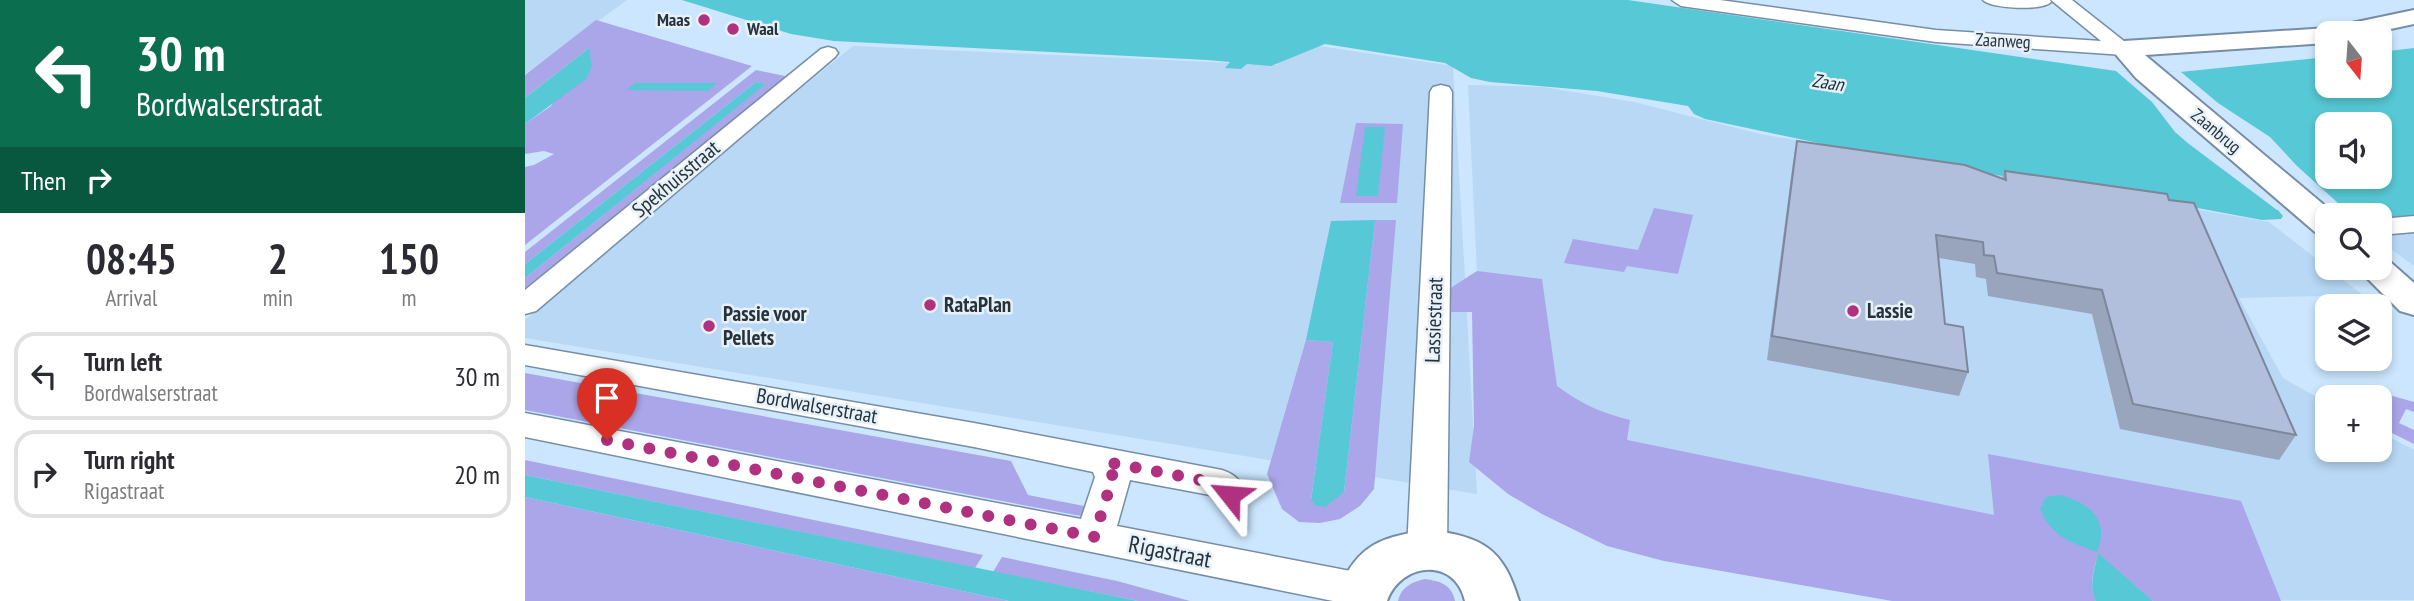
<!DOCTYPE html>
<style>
body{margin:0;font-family:"PT Sans Narrow",sans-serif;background:#f7f7f7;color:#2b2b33;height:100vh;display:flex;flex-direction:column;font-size:26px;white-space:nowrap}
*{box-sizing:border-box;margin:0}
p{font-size:23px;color:#7c7c81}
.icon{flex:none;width:38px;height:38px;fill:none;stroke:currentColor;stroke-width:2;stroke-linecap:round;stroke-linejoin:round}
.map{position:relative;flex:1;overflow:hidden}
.side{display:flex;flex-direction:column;background:#fff;width:525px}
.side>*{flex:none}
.guide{background:#0b6e4f;color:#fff;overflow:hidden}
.needle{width:46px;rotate:163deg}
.buttons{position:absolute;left:1790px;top:21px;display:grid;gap:14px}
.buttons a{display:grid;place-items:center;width:77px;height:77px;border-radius:14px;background:#fff;box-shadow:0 4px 10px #0003;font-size:35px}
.pin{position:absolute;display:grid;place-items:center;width:60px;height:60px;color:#fff;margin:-72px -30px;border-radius:50% 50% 50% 0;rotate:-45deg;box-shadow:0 0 7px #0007}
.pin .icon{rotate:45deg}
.me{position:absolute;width:77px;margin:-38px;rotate:298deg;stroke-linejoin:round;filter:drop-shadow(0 0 5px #0008)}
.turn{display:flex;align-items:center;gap:24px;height:147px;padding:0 21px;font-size:32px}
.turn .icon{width:91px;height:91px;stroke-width:2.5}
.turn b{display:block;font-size:49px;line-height:60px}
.then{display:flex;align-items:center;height:66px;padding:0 21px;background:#0003;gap:14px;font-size:26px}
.eta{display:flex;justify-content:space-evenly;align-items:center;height:119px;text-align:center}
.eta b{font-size:42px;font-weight:600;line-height:49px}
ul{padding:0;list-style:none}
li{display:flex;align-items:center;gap:21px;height:88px;margin:0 14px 10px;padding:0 7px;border:4px solid #e1e1e2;border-radius:21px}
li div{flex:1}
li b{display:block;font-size:26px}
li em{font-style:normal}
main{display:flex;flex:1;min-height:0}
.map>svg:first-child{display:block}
.built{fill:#b8d8f5}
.green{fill:#aaa6e9}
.water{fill:#57c9d6;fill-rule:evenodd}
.pier{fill:#cbe6fe}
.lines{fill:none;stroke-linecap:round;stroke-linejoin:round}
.minor-casing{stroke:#768ea5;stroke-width:3}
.major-casing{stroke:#768ea5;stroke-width:4}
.minor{fill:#fff;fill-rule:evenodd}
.major{fill:#fff;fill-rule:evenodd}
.wall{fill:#99a4bd}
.building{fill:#b2bfdc;stroke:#7d869a;stroke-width:2}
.route{stroke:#b0317f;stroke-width:12;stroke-dasharray:0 21.6}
.poi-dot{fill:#b0317f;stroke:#e6f1fa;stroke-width:2.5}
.labels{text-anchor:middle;stroke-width:5;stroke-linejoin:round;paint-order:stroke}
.far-poi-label{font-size:18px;font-weight:bold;fill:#27323b;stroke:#e6f1fa;text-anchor:end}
.far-street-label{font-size:18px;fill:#27323b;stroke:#e6f1fa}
.far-water-label{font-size:19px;font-style:italic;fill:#192e30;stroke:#e6f1fa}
.street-label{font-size:21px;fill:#27323b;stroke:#e6f1fa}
.poi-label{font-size:21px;font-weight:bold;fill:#27323b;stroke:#e6f1fa;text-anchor:start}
.near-street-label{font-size:24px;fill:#27323b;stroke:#e6f1fa}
</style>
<main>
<section class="side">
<div class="guide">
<div class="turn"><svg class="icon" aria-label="left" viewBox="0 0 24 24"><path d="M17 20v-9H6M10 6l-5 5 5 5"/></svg><div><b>30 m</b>Bordwalserstraat</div></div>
<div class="then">Then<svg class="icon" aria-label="right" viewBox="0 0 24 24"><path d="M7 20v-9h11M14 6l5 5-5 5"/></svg></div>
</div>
<div class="eta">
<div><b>08:45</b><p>Arrival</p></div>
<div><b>2</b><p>min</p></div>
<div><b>150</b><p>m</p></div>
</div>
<ul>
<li><svg class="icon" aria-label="left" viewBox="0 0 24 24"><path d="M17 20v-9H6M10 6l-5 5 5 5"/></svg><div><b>Turn left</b><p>Bordwalserstraat</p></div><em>30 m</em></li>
<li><svg class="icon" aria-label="right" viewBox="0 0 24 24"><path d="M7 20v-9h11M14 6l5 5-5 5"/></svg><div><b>Turn right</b><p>Rigastraat</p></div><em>20 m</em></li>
</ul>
</section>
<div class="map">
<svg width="1889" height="601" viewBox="0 0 1889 601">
<rect width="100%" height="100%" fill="#cbe6fe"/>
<!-- built -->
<g class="built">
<polygon points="0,0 102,0 0,74"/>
<polygon points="328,46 752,65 758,56 794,46 928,66 952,494 0,338 0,320 118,217"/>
<polygon points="943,85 1018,87 1109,102 1235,134 1744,222 1838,295 1714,298 1758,378 1802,403 1802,450 1855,450 1855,432 1889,450 1889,600 1407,601 1022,489 1011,278 952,273"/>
<polygon points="1889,232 1889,266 1855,241 1855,235"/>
</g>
<!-- green -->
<g class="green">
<polygon points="71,20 227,66 0,245 0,167 9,165 29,154 19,151 0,154 0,124 26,106 64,48 0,98 0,75"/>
<polygon points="231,70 260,76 261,80 0,288 0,278 240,84 231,82 0,264 0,252"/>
<polygon points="831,123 878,124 872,203 815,203"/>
<polygon points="1129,208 1168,215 1153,274 1102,266 1099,272 1039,263 1048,239 1113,250"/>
<polygon points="850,220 871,220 849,489 835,506 815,519 795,523 774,522 757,509 742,474 781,340 808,342 786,500 819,492"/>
<path d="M952,271L1017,279L1032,386C1056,404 1077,413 1105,420L1102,440L1469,515L1463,454L1716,501L1756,601H1628L1573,554C1569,568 1563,587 1571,601H1367L1139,561L1082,546L1017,514L983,494L944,462L949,426L947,312H925L924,289Z"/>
<polygon points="0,373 486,461 503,495 564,507 561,517 0,410"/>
<polygon points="1836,387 1889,402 1889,412 1881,409 1874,423 1889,430 1889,444 1855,427 1855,397 1838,397"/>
<polygon points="0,460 458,555 450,568 0,475"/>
<polygon points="0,497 484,601 0,601"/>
<polygon points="477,557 592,581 665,601 613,601 468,572"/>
<path d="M900,579C915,581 927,585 930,601H873C876,587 887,582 900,579Z"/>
</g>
<!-- water -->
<g class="water">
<path d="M157,0H1103L1591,71L1655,72L1802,57V86H1855V52L1889,48V216L1855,218V215H1828L1823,212L1753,210L1758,216L1756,219L1737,220L1640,202L1359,157L1180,119L1169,114L1163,106L1072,91L965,82L946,78L920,63L800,44L746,66L722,64L716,69L700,68L705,62L682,60L309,41L266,34ZM1802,124H1855V177H1802Z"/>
<polygon points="64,48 67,67 61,79 0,124 0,98"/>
<polygon points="231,82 241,84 0,278 0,264"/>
<polygon points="111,83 192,83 183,91 101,90"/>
<polygon points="840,127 860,127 853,196 831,196"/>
<polygon points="850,220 819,492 800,507 791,506 786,500 808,342 781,340 806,221"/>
<polygon points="0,475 613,601 484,601 0,497"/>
<path d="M1535,495C1565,503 1585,520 1572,552C1545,542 1527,537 1515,509L1521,497Z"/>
<path d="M1573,553L1628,601H1571C1563,587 1570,568 1573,553Z"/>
</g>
<!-- pier -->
<polygon class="pier" points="1591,71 1656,72 1693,103 1745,137 1772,166 1823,212 1752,210 1664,144 1650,132 1627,102"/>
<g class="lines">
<!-- minor casing -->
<g class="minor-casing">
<g id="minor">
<polygon points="1147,0 1195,0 1411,30 1576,41 1526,0 1547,0 1609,49 1606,53 1599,55 1411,42 1156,6"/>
<path d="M1458,0H1525L1526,2C1518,11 1466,9 1458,0Z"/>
<polygon points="303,47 310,49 313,53 310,57 11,311 0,314 0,290 296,49"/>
<polygon points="916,85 924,87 927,92 922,549 916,560 902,565 888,560 882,549 905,92 908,87"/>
<polygon points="1889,216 1889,232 1855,235 1855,219"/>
<path d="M0,345L449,423L697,470C712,475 716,482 724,495L718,505C703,510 695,509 685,495L605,480L592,526L836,573L850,578L856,590L851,601H808L0,437V413L556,519L570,477L568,472L449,447L0,365Z"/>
</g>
</g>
<!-- major casing -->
<g class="major-casing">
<g id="major">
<polygon points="1889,10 1889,24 1847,33 1802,33 1802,43 1620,55 1811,215 1802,215 1802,235 1790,232 1611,78 1586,49 1590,43 1599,41 1803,28"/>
<polygon points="1855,258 1863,260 1889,283 1889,315 1875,311 1832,268 1855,268"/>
<path d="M904,530C958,537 978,548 994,601H940C930,557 876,562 862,601H808C831,548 847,538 904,530Z"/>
</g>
</g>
<!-- minor -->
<use href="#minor" class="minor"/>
<!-- major -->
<use href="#major" class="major"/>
</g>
<!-- wall -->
<polygon class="wall" points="1272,141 1477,178 1480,171 1644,200 1771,435 1754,460 1595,429 1567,314 1463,296 1461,279 1451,277 1450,264 1414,258 1420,324 1443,372 1434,396 1242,360 1268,162"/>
<!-- building -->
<polygon class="building" points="1272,141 1440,165 1481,180 1480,171 1642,194 1644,200 1669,203 1771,435 1608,404 1577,290 1472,273 1469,256 1459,255 1458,242 1411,235 1420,324 1438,327 1443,372 1247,336"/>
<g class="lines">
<!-- route -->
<polyline class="route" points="82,440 569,537 588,477 582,462 697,484 705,495"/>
</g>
<!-- markers -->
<g class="poi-dot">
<circle cx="179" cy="20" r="7"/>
<circle cx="208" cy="29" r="7"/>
<circle cx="405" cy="305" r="7"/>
<circle cx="1328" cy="311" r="7"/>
<circle cx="184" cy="326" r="7"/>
</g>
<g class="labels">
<!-- far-poi labels -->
<g class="far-poi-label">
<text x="165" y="26">Maas</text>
<text x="222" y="35" text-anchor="start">Waal</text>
</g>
<!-- far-street labels -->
<g class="far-street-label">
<text transform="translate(1478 41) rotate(3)" y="6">Zaanweg</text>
<text transform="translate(1691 131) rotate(40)" y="6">Zaanbrug</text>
</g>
<!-- far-water labels -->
<g class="far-water-label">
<text transform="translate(1303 82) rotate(9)" y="7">Zaan</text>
</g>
<!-- street labels -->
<g class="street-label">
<text transform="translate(151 179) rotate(-40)" y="7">Spekhuisstraat</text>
<text transform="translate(909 320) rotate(-88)" y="7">Lassiestraat</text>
<text transform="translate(292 406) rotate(10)" y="7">Bordwalserstraat</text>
</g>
<!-- poi labels -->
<g class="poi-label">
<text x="419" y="312">RataPlan</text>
<text x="1342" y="318">Lassie</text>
<text x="198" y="321">Passie voor<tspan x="198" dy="24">Pellets</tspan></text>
</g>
<!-- near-street labels -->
<g class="near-street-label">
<text transform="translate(645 552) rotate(11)" y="8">Rigastraat</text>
</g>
</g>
</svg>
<div class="buttons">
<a><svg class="needle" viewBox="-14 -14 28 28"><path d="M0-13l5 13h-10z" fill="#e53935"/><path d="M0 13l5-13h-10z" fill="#7c7c81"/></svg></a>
<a><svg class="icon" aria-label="sound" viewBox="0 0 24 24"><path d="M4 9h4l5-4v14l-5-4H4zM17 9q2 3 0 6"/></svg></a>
<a><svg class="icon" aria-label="search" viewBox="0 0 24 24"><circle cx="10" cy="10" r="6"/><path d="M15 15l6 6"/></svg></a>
<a><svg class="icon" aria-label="layers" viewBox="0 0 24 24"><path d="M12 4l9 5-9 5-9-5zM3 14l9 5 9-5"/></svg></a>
<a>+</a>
</div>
<div class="pin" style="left:82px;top:440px;background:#d93025"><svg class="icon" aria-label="arrive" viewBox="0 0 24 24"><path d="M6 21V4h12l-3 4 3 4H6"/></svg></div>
<svg class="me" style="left:705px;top:495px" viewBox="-20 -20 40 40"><path d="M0-17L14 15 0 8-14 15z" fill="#b0317f" stroke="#fff" stroke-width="4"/></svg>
</div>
</main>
